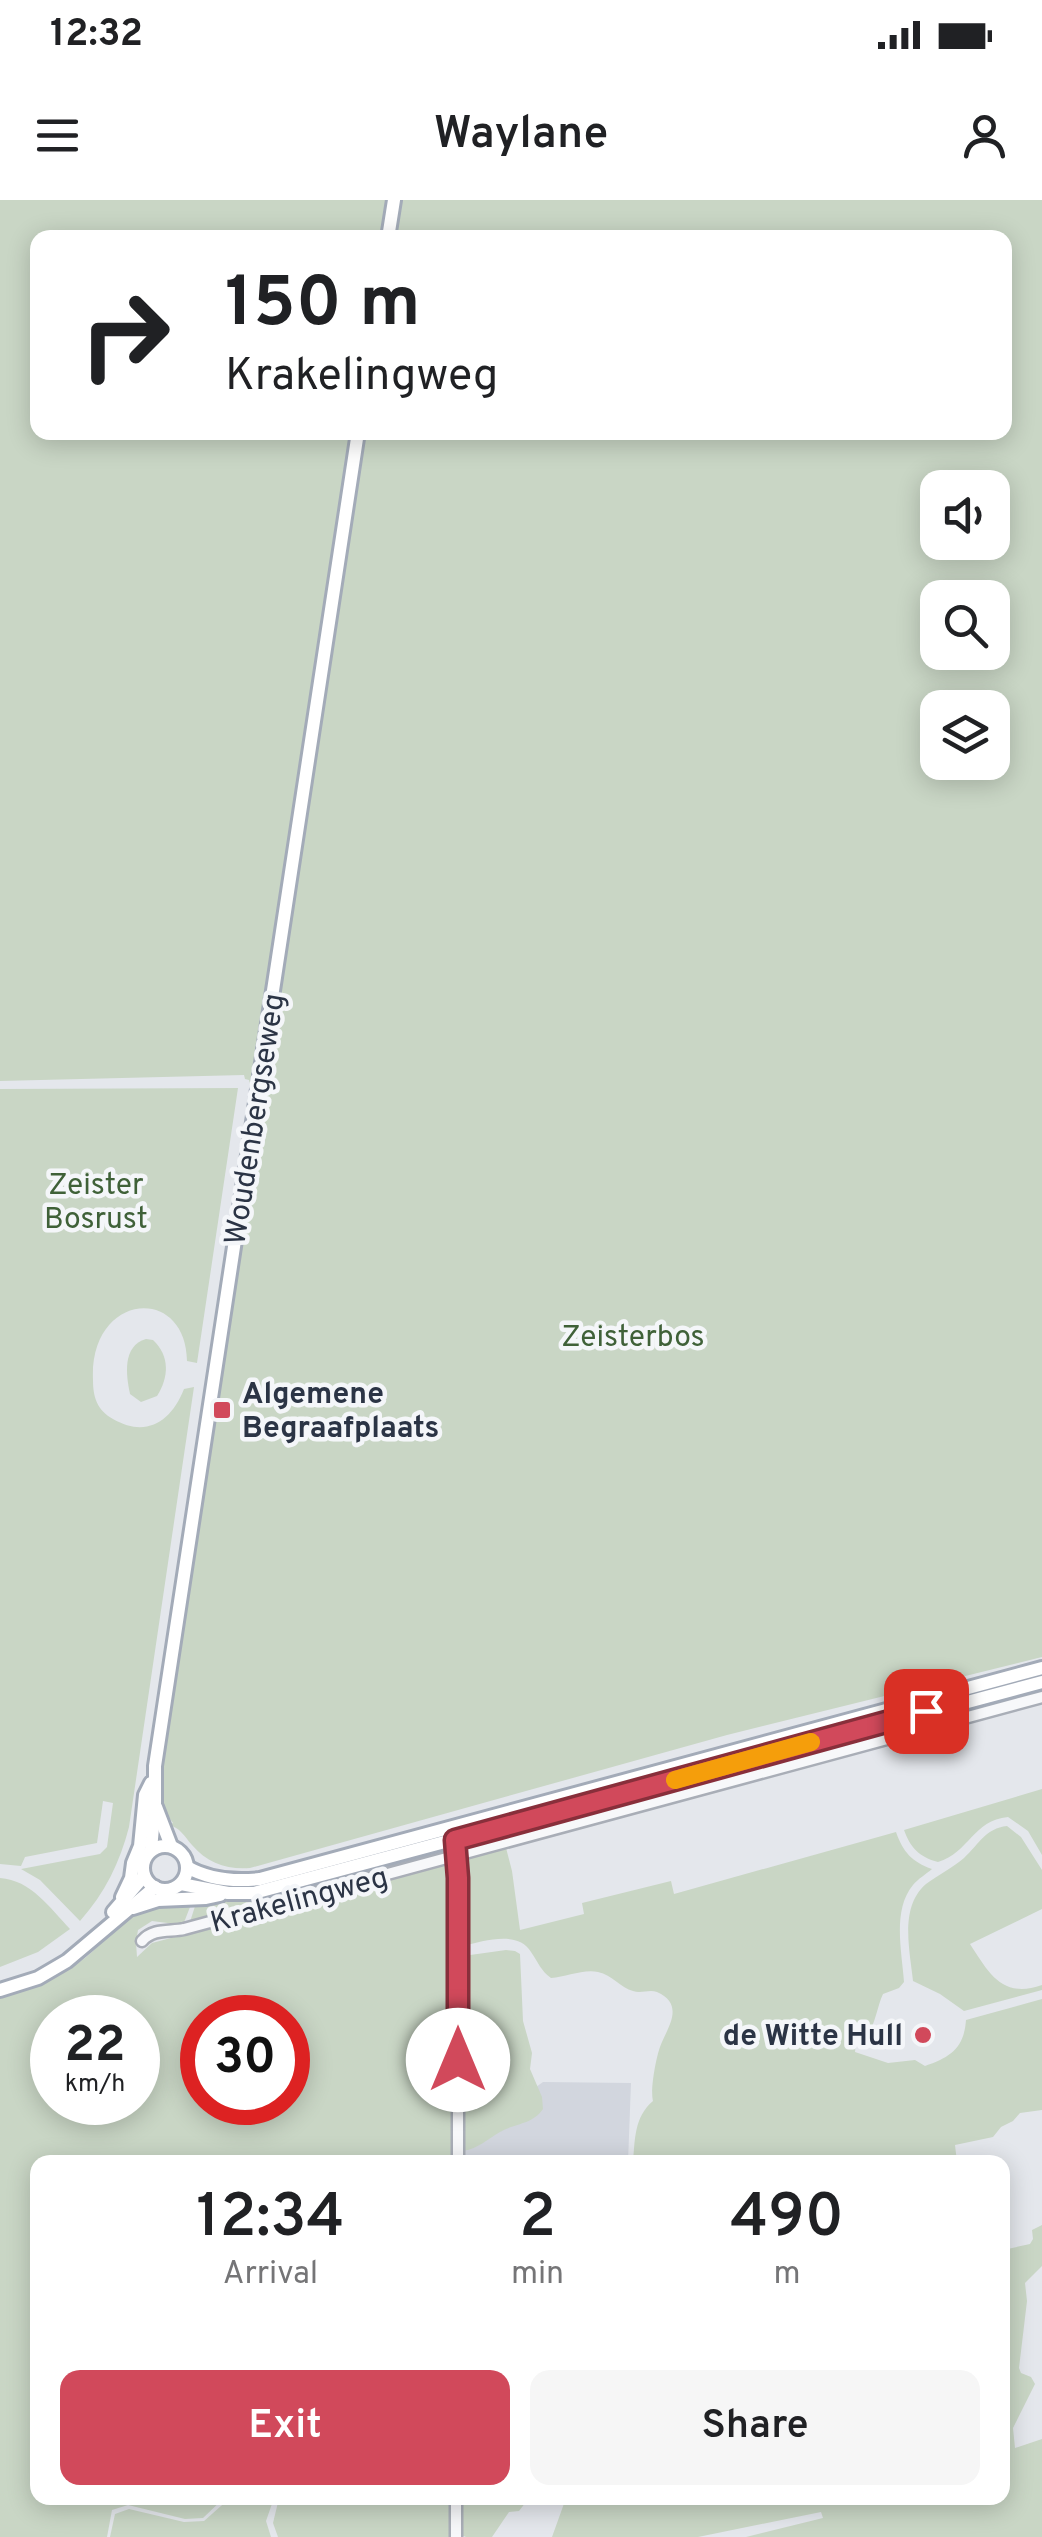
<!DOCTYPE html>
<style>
body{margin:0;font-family:Overpass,sans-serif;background:#f6f6f6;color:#202124;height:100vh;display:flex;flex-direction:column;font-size:38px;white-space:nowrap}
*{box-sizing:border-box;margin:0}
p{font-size:32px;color:#757577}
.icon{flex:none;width:55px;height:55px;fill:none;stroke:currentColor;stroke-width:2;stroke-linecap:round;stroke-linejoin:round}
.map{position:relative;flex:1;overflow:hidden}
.panel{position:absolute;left:30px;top:1955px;width:980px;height:350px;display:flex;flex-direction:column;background:#fff;border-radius:20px;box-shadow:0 5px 25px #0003}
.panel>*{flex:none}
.hud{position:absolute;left:30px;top:30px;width:982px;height:210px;border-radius:20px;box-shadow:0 5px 25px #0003;background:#fff;color:#202124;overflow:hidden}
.fabs{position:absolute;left:920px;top:270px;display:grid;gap:20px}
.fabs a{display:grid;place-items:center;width:90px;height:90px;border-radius:20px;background:#fff;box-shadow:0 5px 25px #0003;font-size:50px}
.speed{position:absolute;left:30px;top:1795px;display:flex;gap:20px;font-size:50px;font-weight:700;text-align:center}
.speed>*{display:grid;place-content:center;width:130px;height:130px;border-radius:50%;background:#fff;box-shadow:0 5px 25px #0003;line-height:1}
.speed small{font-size:25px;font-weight:400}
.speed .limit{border:15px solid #d22;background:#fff;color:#111}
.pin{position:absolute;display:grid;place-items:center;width:85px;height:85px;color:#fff;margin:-42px;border-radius:20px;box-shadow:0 5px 15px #0006}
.me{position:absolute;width:110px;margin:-55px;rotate:0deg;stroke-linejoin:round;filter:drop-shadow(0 0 8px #0008)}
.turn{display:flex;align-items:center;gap:35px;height:210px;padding:0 30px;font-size:45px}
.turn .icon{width:130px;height:130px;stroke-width:2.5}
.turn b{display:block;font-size:70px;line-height:85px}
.eta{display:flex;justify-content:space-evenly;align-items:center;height:170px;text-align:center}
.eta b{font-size:60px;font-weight:600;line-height:70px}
.primary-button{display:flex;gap:20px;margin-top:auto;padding:20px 30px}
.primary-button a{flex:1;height:115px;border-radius:20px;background:#d1495b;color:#fff;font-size:40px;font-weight:600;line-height:115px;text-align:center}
.primary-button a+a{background:#f6f6f6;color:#202124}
.status{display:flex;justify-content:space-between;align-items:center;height:70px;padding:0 50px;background:#fff;direction:ltr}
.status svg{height:28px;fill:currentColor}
header{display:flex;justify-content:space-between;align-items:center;height:130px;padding:0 30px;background:#fff;font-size:45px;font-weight:600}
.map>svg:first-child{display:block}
.built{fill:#d2d6de}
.green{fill:#c9d6c5;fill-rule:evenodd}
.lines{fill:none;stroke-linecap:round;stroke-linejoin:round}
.minor-casing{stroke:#a9aeb7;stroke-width:15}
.major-casing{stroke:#a3abb8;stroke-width:18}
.minor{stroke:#f7f8fa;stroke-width:10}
.major{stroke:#fff;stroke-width:12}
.route-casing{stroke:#882f3b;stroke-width:25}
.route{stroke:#d1495b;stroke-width:18}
.slow{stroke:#f59e0b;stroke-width:18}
.poi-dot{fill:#d1495b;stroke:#f4f6f9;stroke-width:4}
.labels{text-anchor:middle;stroke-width:9;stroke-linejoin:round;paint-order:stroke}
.street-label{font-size:30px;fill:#2b3445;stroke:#f4f6f9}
.park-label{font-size:30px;fill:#3f6138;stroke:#f4f6f9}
.poi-label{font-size:30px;font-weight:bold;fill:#2b3445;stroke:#f4f6f9;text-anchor:start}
</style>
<div class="status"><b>12:32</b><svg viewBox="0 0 49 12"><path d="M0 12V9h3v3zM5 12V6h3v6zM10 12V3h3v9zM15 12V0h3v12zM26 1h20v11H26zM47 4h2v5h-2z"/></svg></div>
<header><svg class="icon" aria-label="menu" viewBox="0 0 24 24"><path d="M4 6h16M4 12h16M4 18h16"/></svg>Waylane<svg class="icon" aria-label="person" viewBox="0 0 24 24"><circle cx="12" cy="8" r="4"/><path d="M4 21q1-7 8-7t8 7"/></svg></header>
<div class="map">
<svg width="1042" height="2337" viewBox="0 0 1042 2337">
<rect width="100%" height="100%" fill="#e4e7ec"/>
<!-- built -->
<polygon class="built" points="543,1882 631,1883 628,1962 463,1962 463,1939"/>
<!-- green -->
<g class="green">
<path d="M0,0H1042V1457L727,1535L250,1668C228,1670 207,1663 192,1645C184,1636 180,1627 168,1625L173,1623L170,1619L166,1620L160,1594L158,1572L213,1186L251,890L249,880L245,879L244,875L0,881ZM38,38H1005V232H38ZM938,288H992V342H938ZM938,398H992V452H938ZM938,508H992V562H938Z"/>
<path d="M238,888L197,1163L187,1161C186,1084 89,1092 93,1180C93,1197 97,1210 113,1219C146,1238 171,1222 184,1189L194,1187L129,1627C120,1662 105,1693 80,1721L40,1680L21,1669L100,1654L107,1647L113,1603L103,1601L97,1643L25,1657L21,1666L0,1664V889Z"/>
<path d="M146,1139L153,1140C170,1156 169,1177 157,1196L141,1202L130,1194C126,1175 122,1146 146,1139Z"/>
<polygon points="710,1573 710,1583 464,1649 474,1638"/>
<path d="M1042,1589V1655L1028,1631L1008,1617C973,1620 969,1653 938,1662C919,1657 910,1647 904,1630Z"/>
<path d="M1007,1626L1021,1637L1042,1670V1709L970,1744C989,1773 1002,1799 1042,1785V1790L964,1811L940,1794L913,1781C910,1751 899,1707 926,1684C938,1675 954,1667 964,1658C979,1644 986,1628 1007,1626Z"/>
<path d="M896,1632C903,1652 912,1662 932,1669C926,1674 918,1679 913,1685C892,1710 902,1752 904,1782L899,1788L883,1794C875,1811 875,1837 856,1842L855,1852L888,1863L915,1860L925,1866C951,1857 964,1848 966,1820L1042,1799V1910L1020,1913L1013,1921L1001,1927L993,1937L955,1945L957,1962H633C635,1940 634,1917 653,1901C650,1890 656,1858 660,1847C667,1828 686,1805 657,1792C649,1789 641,1794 633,1791C621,1788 612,1775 598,1772C583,1769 566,1777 551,1778C541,1771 538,1762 531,1752C518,1730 484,1741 463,1746V1658L505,1644L512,1671L520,1730L584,1714L582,1703L671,1681L674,1694Z"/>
<polygon points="427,1649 430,1660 189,1725 197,1700 251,1701 373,1668"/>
<path d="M450,1664L453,1677L452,1962H38V2298H224L203,2318L185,2319L128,2305L112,2310L107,2337H0V1794C30,1787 60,1778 85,1758C106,1741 126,1714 153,1707C165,1703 179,1703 192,1702L183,1725L152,1721L138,1730L136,1742L137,1757L152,1743ZM52,1818H138V1902H52ZM202,1818H288V1902H202Z"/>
<path d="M0,1678C31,1680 50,1708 70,1729L38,1752L0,1767Z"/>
<path d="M506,1750L515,1751L520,1754L523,1821L532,1853L530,1869L542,1897L543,1909C532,1925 515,1923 500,1932C486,1940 479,1948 463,1951V1756Z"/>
<polygon points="1042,2025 1042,2066 1025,2083 1027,2101 1019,2168 1021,2173 1031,2177 1035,2184 1013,2228 1015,2248 1042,2239 1042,2337 746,2337 823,2318 821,2312 698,2337 552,2337 566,2298 1002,2298 1003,2050 1030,2044 1033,2039 1032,2030"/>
<polygon points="230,2298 274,2298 266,2321 271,2337 110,2337 115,2314 129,2309 184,2322 204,2321"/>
<polygon points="279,2298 454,2298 453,2337 278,2337 273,2323"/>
<polygon points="461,2298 529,2298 519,2311 509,2312 492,2337 466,2337 461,2335"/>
</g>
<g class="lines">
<!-- minor casing -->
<g class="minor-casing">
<g id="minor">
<polyline points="454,1634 458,1678 458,1962"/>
<path d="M142,1741C153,1728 170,1732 184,1729L1042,1497"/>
<polyline points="456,2337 456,2298"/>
</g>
</g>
<!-- major casing -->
<g class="major-casing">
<g id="major">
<polyline points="388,38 394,0"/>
<polyline points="156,1607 171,1646"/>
<circle cx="165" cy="1668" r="22"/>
<polyline points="151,1650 155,1605 155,1566 358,232"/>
<path d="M187,1667C210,1680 234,1682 260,1679L1042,1468"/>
<polyline points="181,1684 228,1693 254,1693 1042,1482"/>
<polyline points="122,1697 131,1678 133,1663 140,1646 145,1595 151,1583"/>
<polyline points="133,1708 158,1700 206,1698 220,1695"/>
<polyline points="113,1712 144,1676"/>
<polyline points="0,1790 38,1778 67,1761 155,1687"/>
</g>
</g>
<!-- minor -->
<use href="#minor" class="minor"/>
<!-- major -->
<use href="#major" class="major"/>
</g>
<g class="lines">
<!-- route casing -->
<g class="route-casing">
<polyline id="route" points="458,1860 458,1678 455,1640 926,1511"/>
</g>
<!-- route -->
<use href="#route" class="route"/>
<!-- slow -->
<polyline class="slow" points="675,1580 811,1542"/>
</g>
<!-- markers -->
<g class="poi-dot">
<rect x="212" y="1200" width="20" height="20" rx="5"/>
<circle cx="923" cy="1835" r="10"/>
</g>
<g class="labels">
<!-- street labels -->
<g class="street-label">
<text transform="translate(254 919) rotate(-81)" y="10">Woudenbergseweg</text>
<text transform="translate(299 1699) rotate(-15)" y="10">Krakelingweg</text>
</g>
<!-- park labels -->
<g class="park-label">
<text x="96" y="994">Zeister<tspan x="96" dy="34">Bosrust</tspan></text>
<text x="633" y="1146">Zeisterbos</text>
</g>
<!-- poi labels -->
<g class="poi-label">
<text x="242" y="1203">Algemene<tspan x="242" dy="34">Begraafplaats</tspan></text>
<text x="903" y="1845" text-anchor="end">de Witte Hull</text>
</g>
</g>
</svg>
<div class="fabs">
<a><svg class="icon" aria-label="sound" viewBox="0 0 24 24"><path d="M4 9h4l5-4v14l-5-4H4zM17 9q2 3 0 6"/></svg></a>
<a><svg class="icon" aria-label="search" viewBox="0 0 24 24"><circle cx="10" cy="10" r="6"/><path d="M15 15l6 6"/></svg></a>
<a><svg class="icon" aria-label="layers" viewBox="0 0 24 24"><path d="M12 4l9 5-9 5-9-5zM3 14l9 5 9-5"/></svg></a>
</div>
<div class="speed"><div>22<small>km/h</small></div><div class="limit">30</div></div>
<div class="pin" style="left:926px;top:1511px;background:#d93025"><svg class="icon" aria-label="arrive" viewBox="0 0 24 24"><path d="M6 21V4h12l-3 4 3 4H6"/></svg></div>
<svg class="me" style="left:458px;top:1860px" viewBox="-20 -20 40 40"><circle r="19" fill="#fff"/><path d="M0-13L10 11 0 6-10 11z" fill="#d1495b"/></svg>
<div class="hud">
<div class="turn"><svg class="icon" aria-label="right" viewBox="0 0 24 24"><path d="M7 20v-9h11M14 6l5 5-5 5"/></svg><div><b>150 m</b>Krakelingweg</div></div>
</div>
<section class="panel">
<div class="eta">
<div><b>12:34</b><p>Arrival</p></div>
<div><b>2</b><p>min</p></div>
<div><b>490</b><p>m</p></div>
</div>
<div class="primary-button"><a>Exit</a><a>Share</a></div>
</section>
</div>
